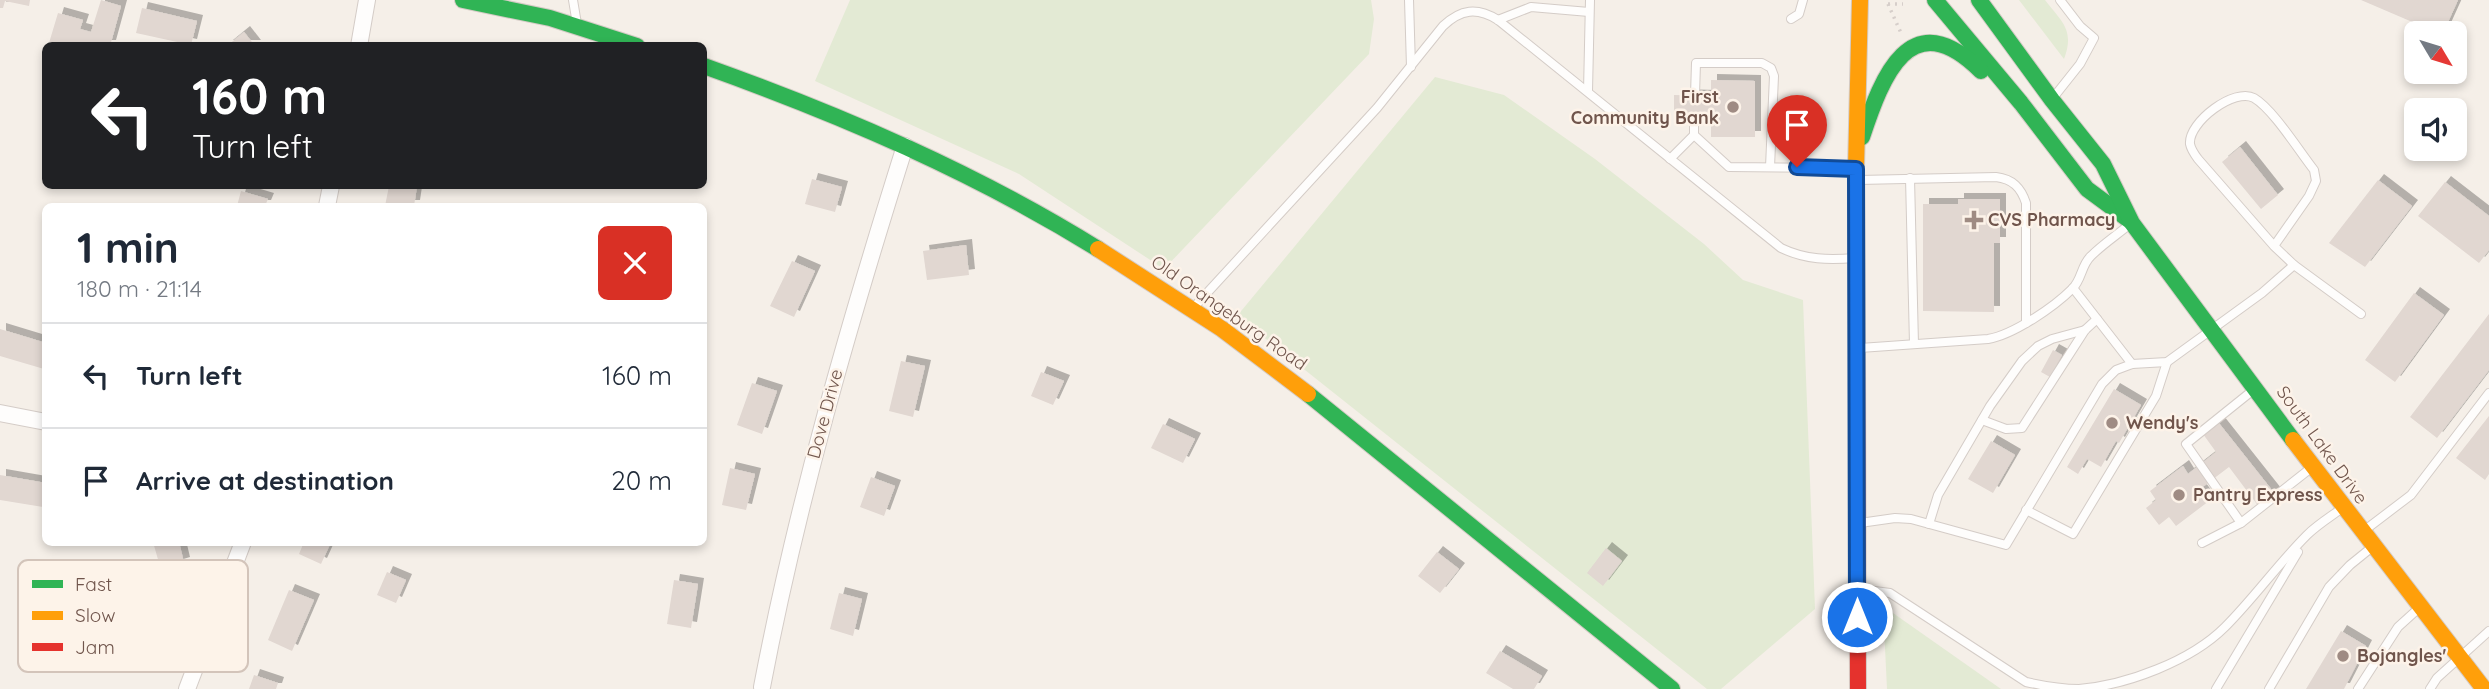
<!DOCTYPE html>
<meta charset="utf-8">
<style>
body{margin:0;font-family:Quicksand,sans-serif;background:#f2f2f3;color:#1f2937;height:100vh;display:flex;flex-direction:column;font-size:26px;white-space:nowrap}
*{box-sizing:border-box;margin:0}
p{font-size:23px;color:#747a83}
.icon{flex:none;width:38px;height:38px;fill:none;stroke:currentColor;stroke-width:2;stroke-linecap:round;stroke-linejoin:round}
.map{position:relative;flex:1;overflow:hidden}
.details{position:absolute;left:42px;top:203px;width:665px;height:343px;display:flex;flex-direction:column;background:#fff;border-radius:10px;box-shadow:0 4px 10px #0003}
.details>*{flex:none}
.banner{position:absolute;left:42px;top:42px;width:665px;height:147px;border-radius:10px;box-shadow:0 4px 10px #0003;background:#202124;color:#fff;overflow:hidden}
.needle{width:46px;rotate:128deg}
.buttons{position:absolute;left:2404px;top:21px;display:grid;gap:14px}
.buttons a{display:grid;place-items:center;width:63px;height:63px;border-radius:10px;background:#fff;box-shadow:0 4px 10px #0003;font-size:35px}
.pin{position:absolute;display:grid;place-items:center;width:60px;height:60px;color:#fff;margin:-72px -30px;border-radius:50% 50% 50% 0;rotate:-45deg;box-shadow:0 0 7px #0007}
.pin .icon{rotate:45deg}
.me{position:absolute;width:77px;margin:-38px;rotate:0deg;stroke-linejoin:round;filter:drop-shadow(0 0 5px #0008)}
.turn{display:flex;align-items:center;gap:24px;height:147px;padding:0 35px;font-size:32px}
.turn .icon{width:91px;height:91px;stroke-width:2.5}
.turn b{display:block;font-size:49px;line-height:60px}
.round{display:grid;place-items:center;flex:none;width:74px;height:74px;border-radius:10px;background:#f2f2f3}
.headline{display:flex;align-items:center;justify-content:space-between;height:119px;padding:0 35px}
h1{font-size:42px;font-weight:700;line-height:52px}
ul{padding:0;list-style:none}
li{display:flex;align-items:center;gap:21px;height:105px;padding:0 35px;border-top:2px solid #e0e1e3}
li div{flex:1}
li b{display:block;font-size:26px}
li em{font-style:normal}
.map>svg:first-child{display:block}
.green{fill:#e3ead4}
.building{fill:#e1d7d1;filter:url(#shadow)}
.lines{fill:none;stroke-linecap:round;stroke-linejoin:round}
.lane-casing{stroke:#d4ccc7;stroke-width:10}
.street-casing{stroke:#d4ccc7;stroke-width:18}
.fast-casing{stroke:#d4cbc5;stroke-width:18}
.slow-casing{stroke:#d4cbc5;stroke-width:18}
.jam-casing{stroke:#d4cbc5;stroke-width:18}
.path{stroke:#d6ceca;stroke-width:3.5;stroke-dasharray:2 5;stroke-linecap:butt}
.lane{stroke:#fefdfc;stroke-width:8}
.street{stroke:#fefdfc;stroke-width:16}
.fast{stroke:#30b455;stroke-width:16}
.slow{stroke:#ff9f0a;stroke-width:16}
.jam{stroke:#e5322d;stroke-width:16}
.route-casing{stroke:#114b97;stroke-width:18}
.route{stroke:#1a73e8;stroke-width:12}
.poi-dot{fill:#9f8b83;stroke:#fdf3e9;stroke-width:2.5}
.labels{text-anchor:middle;stroke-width:5;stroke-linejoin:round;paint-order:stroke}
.poi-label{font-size:18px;font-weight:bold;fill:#70554c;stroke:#fdf3e9;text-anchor:start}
.street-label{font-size:18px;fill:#70554c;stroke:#fdf3e9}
.key{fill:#fdf3e9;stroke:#d3c4ba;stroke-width:2}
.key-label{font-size:19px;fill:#70554c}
</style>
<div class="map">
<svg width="2489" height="689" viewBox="0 0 2489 689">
<defs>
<filter id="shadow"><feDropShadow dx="6" dy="-6" stdDeviation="0" flood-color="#0004"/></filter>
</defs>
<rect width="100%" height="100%" fill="#f5efe8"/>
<!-- green -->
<g class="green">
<polygon points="850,0 1371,0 1374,19 1369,54 1164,269 1019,174 815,81"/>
<path d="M2019,0H2045C2062,22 2075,30 2064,59Z"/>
<polygon points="1435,77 1504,95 1595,159 1704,244 1743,280 1803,300 1815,609 1721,689 1707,689 1237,316"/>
<polygon points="1883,606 2001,689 1887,689"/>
</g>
<!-- building -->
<g class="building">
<polygon points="0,0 30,0 29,6 5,1 3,8 0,8"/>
<polygon points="101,0 121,6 110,46 58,46 49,43 58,13 83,20 80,29 91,32"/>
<polygon points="2361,0 2458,0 2443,33 2438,33"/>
<polygon points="142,8 197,21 191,45 136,33"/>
<polygon points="244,32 255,46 227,46"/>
<polygon points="1711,80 1755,81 1755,137 1711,137 1711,119 1674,119 1674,95 1711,96"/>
<polygon points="2240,147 2278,195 2261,209 2222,162"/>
<polygon points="812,179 842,187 835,212 805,204"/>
<polygon points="2378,180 2412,206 2365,267 2329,243"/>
<polygon points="2445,182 2489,216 2489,250 2479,263 2418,216"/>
<polygon points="389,186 417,186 414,206 385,206"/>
<polygon points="241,191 268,199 265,206 237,206"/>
<polygon points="1958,199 2000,199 2000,243 1994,243 1994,312 1923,311 1923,204 1958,204"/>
<polygon points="966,245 969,275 927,280 923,251"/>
<polygon points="792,261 815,271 794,317 770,306"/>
<polygon points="2414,293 2444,315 2395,382 2365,360"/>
<polygon points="2489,314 2489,370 2437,438 2410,417"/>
<polygon points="0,329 46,343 44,369 0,356"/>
<polygon points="2053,350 2062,355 2050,377 2041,372"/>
<polygon points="901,361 925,366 913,417 889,411"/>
<polygon points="1041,372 1064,381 1053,405 1031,396"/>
<polygon points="752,383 777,391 762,434 737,425"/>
<polygon points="2114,389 2141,405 2119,443 2116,441 2101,467 2087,459 2078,474 2067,467"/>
<polygon points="2489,416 2489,474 2485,480 2456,458"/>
<polygon points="2218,422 2275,494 2259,507 2229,467 2200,489 2209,501 2176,526 2169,517 2159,525 2146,508 2156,500 2150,491 2183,466 2188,474 2216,452 2203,434"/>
<polygon points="1163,424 1195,439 1183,463 1151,448"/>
<polygon points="1991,441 2015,455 1993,493 1968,479"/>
<polygon points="730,468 755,474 746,510 722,505"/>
<polygon points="0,475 46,483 43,507 0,500"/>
<polygon points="871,477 895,486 884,516 860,507"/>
<polygon points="153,542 179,542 184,563 161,570"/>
<polygon points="304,542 331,542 321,564 299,554"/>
<polygon points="1606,548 1622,561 1603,586 1587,573"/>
<polygon points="1437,552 1459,569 1440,593 1418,576"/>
<polygon points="387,572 406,580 396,603 377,595"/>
<polygon points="674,580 698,584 691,628 667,624"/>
<polygon points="289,590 314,600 292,651 268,640"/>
<polygon points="839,593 862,599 853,636 830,629"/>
<polygon points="31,630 55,634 49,672 26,668"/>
<polygon points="2341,631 2366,646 2344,689 2306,689"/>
<polygon points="1500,651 1542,676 1534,689 1513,689 1486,673"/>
<polygon points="254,675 278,683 276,689 249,689"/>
</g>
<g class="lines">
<!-- lane casing -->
<g class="lane-casing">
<g id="lane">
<polyline points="573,0 577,24"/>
<polyline points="1409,0 1411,67"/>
<polyline points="1791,19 1799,14 1803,0"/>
<polyline points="1498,20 1531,7 1589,12"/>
<polyline points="1588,91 1590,0"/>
<polyline points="1695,95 1696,63 1762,63 1771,68 1774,76 1770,167"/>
<polyline points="2053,98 2080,64 2094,38 2080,26 2060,0"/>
<polyline points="1694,135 1729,167 1853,168"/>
<polyline points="1670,159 1694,135 1694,119"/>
<polyline points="1910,178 1914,344"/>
<path d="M1859,180L1996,177C2013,179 2021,188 2026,203V323"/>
<path d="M2274,246L2309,196L2316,181L2314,170C2299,151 2273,109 2254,98C2235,87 2188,122 2190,144C2191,149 2195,155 2198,159L2274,246L2294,265"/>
<polyline points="2073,288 2132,364"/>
<path d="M1195,306L1377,108L1443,26C1461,9 1477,7 1498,20L1781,248C1806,260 1829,260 1855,258"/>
<path d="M1860,348L1988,339C2013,335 2054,307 2072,289C2082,280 2081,265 2091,256C2103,244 2117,235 2130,224"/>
<polyline points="2252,391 2186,444 2241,523 2311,468"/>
<polyline points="1982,420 2006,429 2022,428 2085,330 2097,319"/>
<polyline points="2026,510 2073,534 2156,396 2167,362"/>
<polyline points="1860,523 1895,518 1911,519 2006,545 2102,384 2116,370 2132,364 2167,362 2262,293 2294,265 2361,314"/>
<polyline points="1929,524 1938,495 1990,406 2022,361 2038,346 2052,339 2085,330"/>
<polyline points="2365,530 2411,495 2489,393"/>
<polyline points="2202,543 2241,523"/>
<path d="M1859,589L1890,593L2026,682C2044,686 2061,689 2079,689C2127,685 2191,661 2225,627C2254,598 2278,564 2307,535C2317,525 2330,517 2341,509"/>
<polyline points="2216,689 2298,552"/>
<polyline points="2269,689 2329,587 2350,565 2371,548"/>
<polyline points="2358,689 2398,627 2419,608"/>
<polyline points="2430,689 2437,678 2489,631"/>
</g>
</g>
<!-- street casing -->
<g class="street-casing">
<g id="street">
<polyline points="359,46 367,0"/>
<polyline points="327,206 331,186"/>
<polyline points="0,413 46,422"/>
<path d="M762,687C797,503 849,324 905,146"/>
<polyline points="187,689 243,542"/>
</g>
</g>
<!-- fast casing -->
<g class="fast-casing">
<g id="fast">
<polyline points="463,0 550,18 637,46"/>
<polyline points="1935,0 2021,103 2087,189 2129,220"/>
<polyline points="1979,0 2052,100 2103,164 2132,223 2293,440"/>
<path d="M704,66C841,115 974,172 1098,249"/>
<path d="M1862,137C1882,77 1910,1 1981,71"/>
<polyline points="1308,394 1672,689"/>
</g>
</g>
<!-- slow casing -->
<g class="slow-casing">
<g id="slow">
<polyline points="1098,249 1222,329 1308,394"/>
<polyline points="1857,354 1856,168 1860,0"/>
<polyline points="2293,440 2484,689"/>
</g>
</g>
<!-- jam casing -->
<g class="jam-casing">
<polyline id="jam" points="1857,354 1858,689"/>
</g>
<!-- path -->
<g class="path">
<polyline points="1888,4 1901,33"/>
<polyline points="1888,4 1903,4"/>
</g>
<!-- lane -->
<use href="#lane" class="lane"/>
<!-- street -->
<use href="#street" class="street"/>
<!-- fast -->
<use href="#fast" class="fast"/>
<!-- slow -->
<use href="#slow" class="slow"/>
<!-- jam -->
<use href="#jam" class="jam"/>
</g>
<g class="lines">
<!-- route casing -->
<g class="route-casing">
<polyline id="route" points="1797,167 1856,169 1857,617"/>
</g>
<!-- route -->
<use href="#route" class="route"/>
</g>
<!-- markers -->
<g class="poi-dot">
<circle cx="1733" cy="107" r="7"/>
<path d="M1970.5 209.5h7v7h7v7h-7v7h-7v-7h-7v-7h7z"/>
<circle cx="2112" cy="423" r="7"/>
<circle cx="2179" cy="495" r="7"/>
<circle cx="2343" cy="656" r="7"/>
</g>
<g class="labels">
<!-- poi labels -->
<g class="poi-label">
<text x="1719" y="103" text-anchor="end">First<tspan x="1719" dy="21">Community Bank</tspan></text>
<text x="1988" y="226">CVS Pharmacy</text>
<text x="2126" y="429">Wendy's</text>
<text x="2193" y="501">Pantry Express</text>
<text x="2357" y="662">Bojangles'</text>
</g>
<!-- street labels -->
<g class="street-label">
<text transform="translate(1229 313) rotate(35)" y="6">Old Orangeburg Road</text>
<text transform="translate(825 414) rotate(-75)" y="6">Dove Drive</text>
<text transform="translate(2322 445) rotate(54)" y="6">South Lake Drive</text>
</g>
</g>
<!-- legend -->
<rect x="18" y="560" width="230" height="112" rx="10" class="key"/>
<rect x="32" y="580" width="31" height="8" fill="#30b455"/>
<rect x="32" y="611" width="31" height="9" fill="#ff9f0a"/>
<rect x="32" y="643" width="31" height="8" fill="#e5322d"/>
<g class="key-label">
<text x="75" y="591">Fast</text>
<text x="75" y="622">Slow</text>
<text x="75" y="654">Jam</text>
</g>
</svg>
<div class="buttons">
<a><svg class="needle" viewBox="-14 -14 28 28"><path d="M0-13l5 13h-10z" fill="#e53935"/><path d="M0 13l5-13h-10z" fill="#747a83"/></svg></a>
<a><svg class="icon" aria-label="sound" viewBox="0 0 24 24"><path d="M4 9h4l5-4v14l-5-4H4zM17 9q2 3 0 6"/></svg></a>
</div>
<div class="pin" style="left:1797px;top:167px;background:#d93025"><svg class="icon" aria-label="arrive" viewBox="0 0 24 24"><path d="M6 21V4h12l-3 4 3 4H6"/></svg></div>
<svg class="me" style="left:1857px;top:617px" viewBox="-20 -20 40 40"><circle r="17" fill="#1a73e8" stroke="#fff" stroke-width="3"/><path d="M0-11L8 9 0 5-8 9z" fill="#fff"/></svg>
<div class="banner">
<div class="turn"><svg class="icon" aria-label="left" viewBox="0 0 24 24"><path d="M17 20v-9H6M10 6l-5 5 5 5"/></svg><div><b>160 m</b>Turn left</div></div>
</div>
<section class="details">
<div class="headline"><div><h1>1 min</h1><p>180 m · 21:14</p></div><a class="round" style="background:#d93025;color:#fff"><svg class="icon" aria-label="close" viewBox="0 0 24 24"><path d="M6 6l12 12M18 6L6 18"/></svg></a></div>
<ul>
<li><svg class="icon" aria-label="left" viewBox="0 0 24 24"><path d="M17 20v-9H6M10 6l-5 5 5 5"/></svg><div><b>Turn left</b></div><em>160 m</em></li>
<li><svg class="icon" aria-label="arrive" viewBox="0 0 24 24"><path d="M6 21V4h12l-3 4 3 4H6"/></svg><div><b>Arrive at destination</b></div><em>20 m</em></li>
</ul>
</section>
</div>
